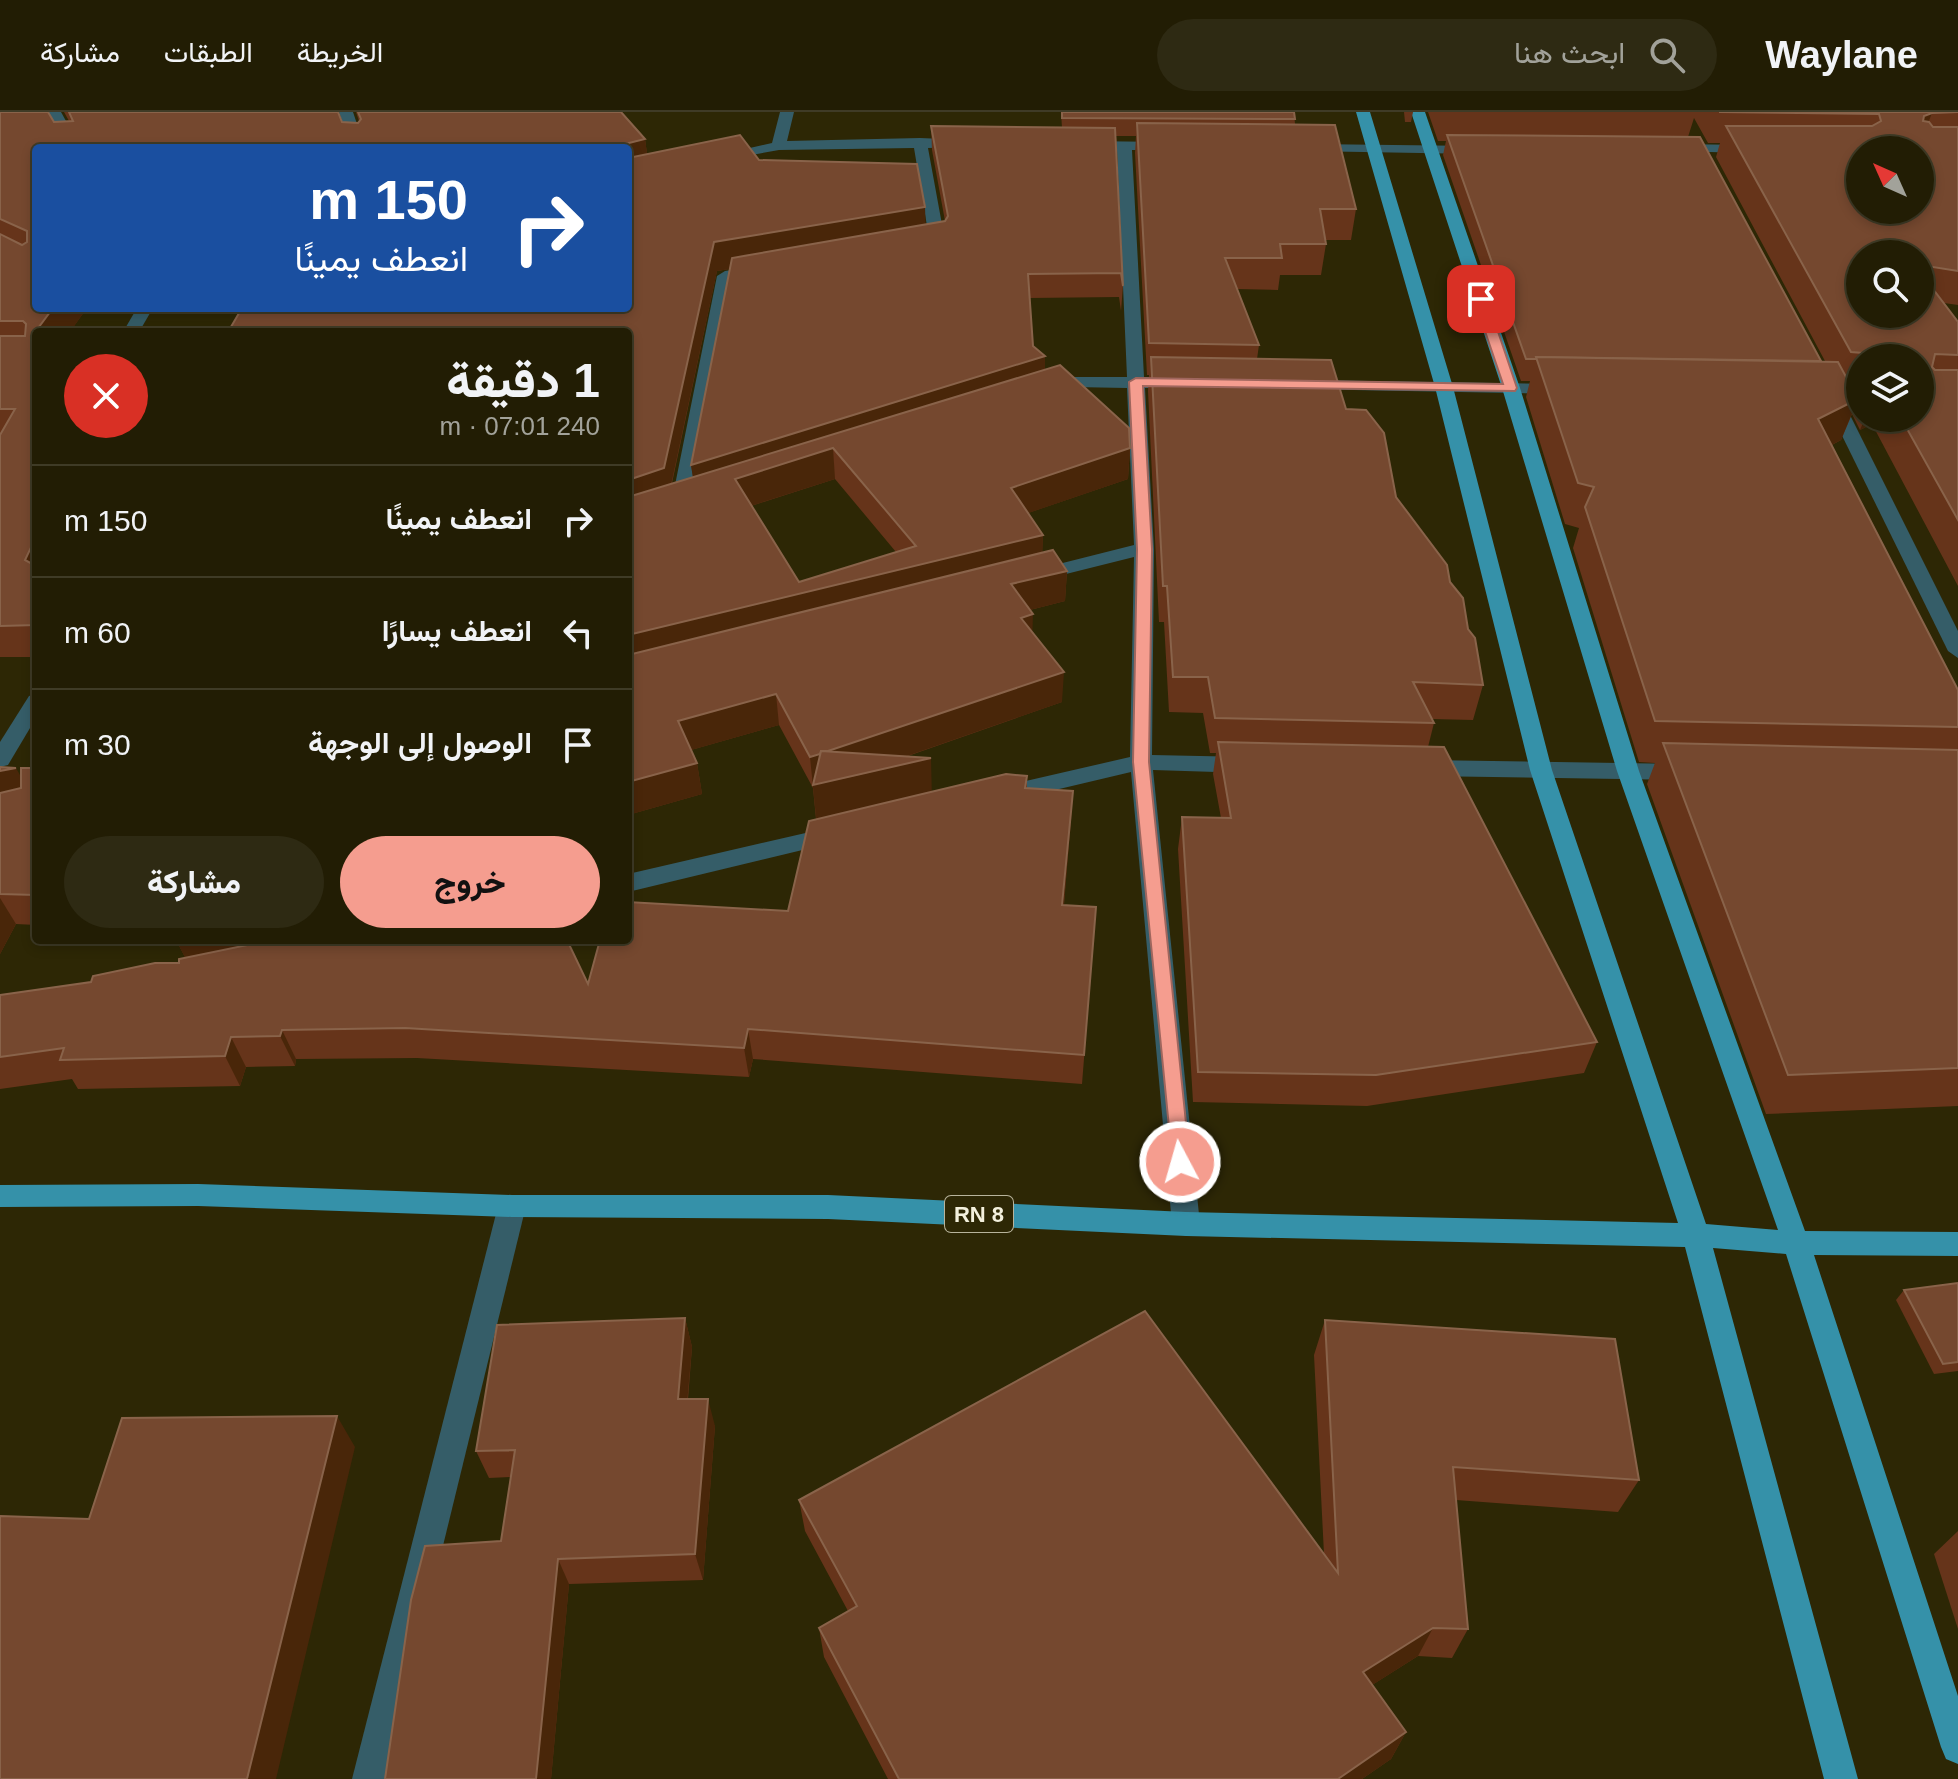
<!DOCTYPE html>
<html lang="ar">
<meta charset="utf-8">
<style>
body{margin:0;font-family:Arial,Vazirmatn,sans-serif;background:#2e2a13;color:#f1f3f6;direction:rtl;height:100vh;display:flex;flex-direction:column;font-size:30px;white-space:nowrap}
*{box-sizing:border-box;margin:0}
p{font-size:26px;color:#a2a29a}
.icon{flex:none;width:44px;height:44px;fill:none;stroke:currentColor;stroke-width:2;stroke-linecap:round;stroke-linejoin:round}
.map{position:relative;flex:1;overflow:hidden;direction:ltr}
.details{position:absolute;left:32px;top:216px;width:600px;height:616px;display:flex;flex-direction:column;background:#221d04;border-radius:8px;box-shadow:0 4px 12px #0003,0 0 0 2px #3f3b26;direction:rtl}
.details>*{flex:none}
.hud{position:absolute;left:32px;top:32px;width:600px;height:168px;border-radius:8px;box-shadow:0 4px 12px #0003,0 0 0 2px #3f3b26;direction:rtl;background:#1a4fa0;color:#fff;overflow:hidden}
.needle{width:52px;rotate:315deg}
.fabs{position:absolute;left:1846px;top:24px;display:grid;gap:16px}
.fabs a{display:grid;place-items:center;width:88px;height:88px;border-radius:50%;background:#221d04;box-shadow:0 4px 12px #0003,0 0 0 2px #3f3b26;font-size:40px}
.pin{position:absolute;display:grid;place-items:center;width:68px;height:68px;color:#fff;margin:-34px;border-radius:16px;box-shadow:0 4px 12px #0006}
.me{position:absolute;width:88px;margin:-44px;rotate:354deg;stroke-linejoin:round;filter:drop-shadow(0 0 6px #0008)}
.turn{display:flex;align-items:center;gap:28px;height:168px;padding:0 32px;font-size:36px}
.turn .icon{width:104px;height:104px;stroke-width:2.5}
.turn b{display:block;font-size:56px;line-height:68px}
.round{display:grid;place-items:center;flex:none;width:84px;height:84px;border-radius:42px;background:#2e2a13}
.overview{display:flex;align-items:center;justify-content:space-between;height:136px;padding:0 32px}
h1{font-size:48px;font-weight:800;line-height:60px}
.action{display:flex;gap:16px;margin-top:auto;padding:16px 32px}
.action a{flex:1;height:92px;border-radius:48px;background:#f59d8f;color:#111;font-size:32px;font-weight:800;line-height:92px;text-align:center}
.action a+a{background:#2e2a13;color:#f1f3f6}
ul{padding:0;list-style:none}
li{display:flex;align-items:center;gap:24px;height:112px;padding:0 32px;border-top:2px solid #3f3b26}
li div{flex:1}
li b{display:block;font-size:30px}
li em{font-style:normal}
header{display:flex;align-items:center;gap:48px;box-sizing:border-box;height:112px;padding:0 40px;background:#221d04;border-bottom:2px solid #3f3b26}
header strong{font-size:38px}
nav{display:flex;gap:44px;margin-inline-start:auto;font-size:28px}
.search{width:560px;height:72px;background:#2e2a13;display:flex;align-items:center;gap:20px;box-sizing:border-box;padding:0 28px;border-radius:44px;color:#a2a29a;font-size:30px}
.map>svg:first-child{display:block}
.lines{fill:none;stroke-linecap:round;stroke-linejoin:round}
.minor{fill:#355d68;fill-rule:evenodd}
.major{fill:#3591a9;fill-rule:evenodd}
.wall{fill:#66341a;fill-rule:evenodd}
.shaded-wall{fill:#492609}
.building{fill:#75482f;stroke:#89634a;stroke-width:2;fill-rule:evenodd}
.route{fill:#f59d8f;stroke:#9f665d;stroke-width:2}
.labels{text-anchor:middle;stroke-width:8;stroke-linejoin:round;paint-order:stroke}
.shield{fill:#2d2705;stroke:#b8b49c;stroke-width:2}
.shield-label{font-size:22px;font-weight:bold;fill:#f3f0dd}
</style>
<header>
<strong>Waylane</strong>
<div class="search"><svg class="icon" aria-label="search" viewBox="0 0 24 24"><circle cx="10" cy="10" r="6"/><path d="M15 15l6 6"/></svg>ابحث هنا</div>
<nav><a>الخريطة</a><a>الطبقات</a><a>مشاركة</a></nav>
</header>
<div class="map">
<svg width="1958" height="1667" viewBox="0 0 1958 1667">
<rect width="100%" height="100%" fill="#2d2705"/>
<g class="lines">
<!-- minor -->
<g class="minor">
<polygon points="47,0 61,0 81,36 67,36"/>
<polygon points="339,0 353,0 365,36 351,36"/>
<polygon points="780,0 794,0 787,29 920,26 967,28 967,34 962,35 928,36 945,129 943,132 924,136 916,131 929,126 914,36 779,38 719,49 719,43 772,31"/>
<polygon points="1086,29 1166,30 1173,34 1166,38 1132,38 1144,265 1182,266 1191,271 1182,276 1145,276 1154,437 1152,643 1248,645 1256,648 1259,653 1256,658 1248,661 1153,658 1200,1112 1196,1120 1186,1124 1176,1120 1172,1112 1131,660 1000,691 992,689 989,683 992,677 1000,675 1130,645 1134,445 1034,470 1024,464 1027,460 1134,433 1127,276 1073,275 1048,282 1039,277 1042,273 1072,265 1127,265 1117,38 1081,36 1079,33"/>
<polygon points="1310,32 1478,34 1485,38 1478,42 1305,39 1303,36"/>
<polygon points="1674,32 1750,33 1757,37 1750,41 1669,39 1667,36"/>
<polygon points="758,154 764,156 764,162 732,168 689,393 687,397 673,397 671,393 717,164 725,159"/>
<polygon points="137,196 153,196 139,220 123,220"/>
<polygon points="1306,268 1562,272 1571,277 1562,282 1300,277 1297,273"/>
<polygon points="1833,282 1842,287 1958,519 1958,546 1948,539 1824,287"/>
<polygon points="36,582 36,606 8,653 0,655 0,630 29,584"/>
<polygon points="1425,648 1684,652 1692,655 1695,660 1692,665 1684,668 1425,664 1417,661 1414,656 1417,651"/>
<polygon points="836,714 844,716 847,722 844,728 628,780 628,762"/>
<polygon points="512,1083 522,1086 526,1094 386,1667 352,1667 498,1094 502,1086"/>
</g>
<!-- major -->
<polygon class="major" points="1356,0 1370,0 1453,275 1552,658 1706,1112 1778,1118 1617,659 1502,276 1411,0 1425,0 1520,276 1639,659 1805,1119 1958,1120 1958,1144 1814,1143 1958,1584 1958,1652 1946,1647 1941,1635 1786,1142 1713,1136 1858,1667 1824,1667 1685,1135 1186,1124 828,1107 512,1105 198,1094 0,1095 0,1073 198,1072 512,1083 828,1083 1186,1100 1678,1111 1530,658 1435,275"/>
</g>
<!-- wall -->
<g class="wall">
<path d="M0,0L54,10L69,9L64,0H338L342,10L358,11L359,9L356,0H621L645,27L647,42L759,48L925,113L945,109L932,38L931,14L1062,16L1061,0H1294L1295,12L1356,97L1351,128H1325L1326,132L1321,163H1280L1278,178L1237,177L1259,233L1257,247L1346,297L1396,385L1450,470L1468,517L1483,573L1473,608L1432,607L1434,611L1428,635L1597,930L1584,961L1367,994L1193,990L1178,737L1182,705L1221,706L1213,662L1216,641H1210L1203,601L1169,600L1164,510H1159L1148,279L1149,263H1147L1135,41L1136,24H1116L1123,174L1121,199L1119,185L1030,186L1033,234L1045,257L1130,336L1128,367L1028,401L1043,423L1042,441L1067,459L1065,489L1030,498L1032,520L1062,590L905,645L932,680L1027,664V676L1073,679L1064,793L1096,795L1082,972L753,947L749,965L417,946L296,947L295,954L246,955L240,974L78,977L72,967L0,977V883L91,870L179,851L185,845L176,828L588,872L788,799L816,707L813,676L779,613L691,638L697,651L702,682L628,703V36H36V196H87L71,218L36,220V545H0ZM730,157L691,353L693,365L672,371L717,159ZM835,367L896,440L799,470L751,394Z"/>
<polygon points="1404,0 1413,0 1411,10 1405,10"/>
<path d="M1428,0H1958V193L1944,191L1958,210V474L1872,312L1860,318L1852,302L1841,328L1832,333L1958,578V994L1766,1002L1647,672L1655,651L1639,650L1573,436L1579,416L1565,412L1526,285L1530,269H1521L1443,43L1446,29H1438ZM1694,6L1708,31H1720L1716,45L1825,249H1821L1688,25ZM1860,142H1920V202ZM1860,246H1920V306H1860Z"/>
<polygon points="0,655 21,664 36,656 36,813 16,812 0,842"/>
<polygon points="1958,1171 1958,1259 1934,1262 1896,1188 1904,1178"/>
<polygon points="685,1206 692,1235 688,1287 715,1314 703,1468 569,1472 551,1667 385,1667 501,1429 511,1365 489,1366 476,1339"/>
<polygon points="1325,1208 1639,1368 1618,1400 1456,1388 1468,1517 1452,1546 1418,1544 1372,1573 1406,1620 1391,1647 1362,1667 888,1667 824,1545 819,1516 848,1499 805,1419 799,1388 1324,1442 1314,1243"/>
<polygon points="1958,1419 1958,1517 1934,1442"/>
</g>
<!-- shaded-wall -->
<g class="shaded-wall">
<polygon points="1932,1 1920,32 1924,4"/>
<polygon points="645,27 649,55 628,61 628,36 621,36 621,33"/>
<polygon points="925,95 926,124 717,159 668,387 628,400 628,368 714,130"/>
<polygon points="53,196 87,196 70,220 36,219"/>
<polygon points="1045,244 1045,270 695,379 691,353"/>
<polygon points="1858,287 1841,328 1802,348 1818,307"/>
<polygon points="1865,306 1874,306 1872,312 1860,318"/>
<polygon points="833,336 835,367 738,398 735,367"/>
<polygon points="1130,336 1128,367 1011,407 1011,376"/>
<polygon points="1043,423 1042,454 628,556 628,523"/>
<polygon points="36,425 36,470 25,448"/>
<polygon points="1067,459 1065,489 1010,503 1011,472"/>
<polygon points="1033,502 1032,533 1021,506"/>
<polygon points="1064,560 1062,590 838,668 931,646 932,688 817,715 810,645"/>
<polygon points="776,582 779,613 684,640 678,609"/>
<polygon points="697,651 702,682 628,703 628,670"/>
<polygon points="16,656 33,686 0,694 0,659"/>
<polygon points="1073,679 1071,710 1061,823 1062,793"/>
<polygon points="0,786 16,812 0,842"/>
<polygon points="176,828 314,828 189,853"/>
<polygon points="748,917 753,947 749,965 744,936"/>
<polygon points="282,918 296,947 295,954 280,924"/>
<polygon points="231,925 246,955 240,974 225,944"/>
<polygon points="685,1206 692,1235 685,1314 678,1287"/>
<polygon points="708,1287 715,1314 703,1468 695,1442"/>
<polygon points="337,1304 355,1335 276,1667 247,1667"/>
<polygon points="558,1447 569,1472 551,1667 536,1667"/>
<polygon points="1433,1516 1418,1544 1350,1587 1363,1560"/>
<polygon points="1406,1620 1391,1647 1362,1667 1338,1667"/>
</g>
<!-- building -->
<g class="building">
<polygon points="0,0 48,0 54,10 73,9 69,0 338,0 342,10 358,11 361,7 358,0 621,0 645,27 621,33 621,36 36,36 36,196 53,196 36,219 133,216 131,220 36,220 36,425 25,448 36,454 36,513 0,514 0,323 15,297 0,297 0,224 25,224 26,212 23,209 0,209 0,122 22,133 27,130 27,119 0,107"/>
<polygon points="1062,0 1294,0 1295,7 1062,6"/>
<path d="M1719,0H1958L1932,1L1924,4L1923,9L1929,10L1933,15H1958V159L1920,153V142H1860V202H1920V160L1958,210V243L1935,242L1932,255L1935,258H1958V408L1901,306H1920V246H1876V242L1851,240L1726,14H1872L1881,9L1879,2ZM1860,38H1920V98H1860Z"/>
<polygon points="1137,11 1335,13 1356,97 1320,97 1326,132 1280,132 1282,146 1225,146 1259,233 1149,231"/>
<polygon points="931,14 1115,16 1123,174 1121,161 1028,162 1033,234 1045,244 691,353 732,146 945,109 948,104"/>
<polygon points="740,23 759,48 917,52 925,95 714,130 664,356 628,368 628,220 228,220 242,196 628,196 628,46"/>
<polygon points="1447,23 1700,25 1821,249 1536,245 1536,247 1526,247"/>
<polygon points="1151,245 1331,248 1346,297 1366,298 1384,321 1396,385 1447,453 1450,470 1463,486 1468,517 1475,526 1483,573 1413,570 1434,611 1215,606 1208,565 1173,565 1167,474 1163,474"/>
<polygon points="1536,245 1838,250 1858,287 1818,307 1958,578 1958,615 1655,609 1585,395 1594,375 1578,371"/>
<path d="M1060,253L1129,316L1130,336L1011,376L1043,423L628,523V385ZM833,336L916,434L799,470L735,367Z"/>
<polygon points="1053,438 1067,459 1011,472 1033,502 1021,506 1064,560 828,639 821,639 820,642 810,645 776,582 678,609 697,651 628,670 628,543"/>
<polygon points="1218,630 1444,635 1597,930 1376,963 1198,960 1182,705 1231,706"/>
<polygon points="1663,631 1958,638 1958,956 1788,963"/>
<polygon points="821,639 931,646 813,673"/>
<polygon points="0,655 16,656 0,659"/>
<polygon points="21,656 36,656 36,783 0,782 0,681 21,676"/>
<polygon points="1006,662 1027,664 1025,676 1073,679 1062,793 1096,795 1084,943 748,917 744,936 405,916 282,918 280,924 231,925 225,944 60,948 64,936 0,945 0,883 91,870 93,864 155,851 179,851 179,847 272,828 567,828 588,872 600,828 628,828 628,790 788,799 809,709"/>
<polygon points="1958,1171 1958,1250 1943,1252 1904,1178"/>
<polygon points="1145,1199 1338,1461 1325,1208 1615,1227 1639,1368 1453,1355 1468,1517 1433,1516 1363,1560 1406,1620 1338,1667 899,1667 819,1516 857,1494 799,1388"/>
<polygon points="685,1206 678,1287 708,1287 695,1442 558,1447 536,1667 385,1667 411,1488 425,1434 501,1429 515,1338 476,1339 497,1213"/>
<polygon points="337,1304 247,1667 0,1667 0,1404 89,1407 122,1306"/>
</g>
<!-- route -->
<polygon class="route" points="1481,183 1487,187 1517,276 1515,279 1143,274 1152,437 1149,650 1190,1050 1188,1056 1180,1059 1173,1056 1133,650 1137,437 1129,270 1136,266 1503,272 1474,187"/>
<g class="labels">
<!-- shield labels -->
<rect class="shield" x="945" y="1084" width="68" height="36" rx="6"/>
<g class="shield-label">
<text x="979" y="1110">RN 8</text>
</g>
</g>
</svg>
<div class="fabs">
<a><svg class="needle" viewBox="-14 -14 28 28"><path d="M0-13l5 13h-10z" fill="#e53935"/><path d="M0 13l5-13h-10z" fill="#a2a29a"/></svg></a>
<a><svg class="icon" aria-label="search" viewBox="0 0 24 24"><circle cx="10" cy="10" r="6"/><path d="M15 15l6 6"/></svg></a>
<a><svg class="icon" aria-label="layers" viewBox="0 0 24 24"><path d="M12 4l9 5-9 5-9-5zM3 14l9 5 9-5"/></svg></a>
</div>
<div class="pin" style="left:1481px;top:187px;background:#d93025"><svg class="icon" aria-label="arrive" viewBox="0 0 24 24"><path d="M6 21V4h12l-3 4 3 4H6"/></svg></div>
<svg class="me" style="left:1180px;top:1050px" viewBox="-20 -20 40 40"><circle r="17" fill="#f59d8f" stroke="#fff" stroke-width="3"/><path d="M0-11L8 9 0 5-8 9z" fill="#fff"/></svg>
<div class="hud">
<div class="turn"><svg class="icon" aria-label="right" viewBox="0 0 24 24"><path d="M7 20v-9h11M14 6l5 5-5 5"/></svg><div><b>150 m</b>انعطف يمينًا</div></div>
</div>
<section class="details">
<div class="overview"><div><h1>1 دقيقة</h1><p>240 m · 07:01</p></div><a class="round" style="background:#d93025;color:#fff"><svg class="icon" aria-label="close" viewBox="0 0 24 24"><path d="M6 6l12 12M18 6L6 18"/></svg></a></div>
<ul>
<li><svg class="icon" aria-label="right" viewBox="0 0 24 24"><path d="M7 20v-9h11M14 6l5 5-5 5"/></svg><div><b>انعطف يمينًا</b></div><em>150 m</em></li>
<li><svg class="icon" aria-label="left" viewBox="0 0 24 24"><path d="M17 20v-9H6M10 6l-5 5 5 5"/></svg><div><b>انعطف يسارًا</b></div><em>60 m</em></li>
<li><svg class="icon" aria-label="arrive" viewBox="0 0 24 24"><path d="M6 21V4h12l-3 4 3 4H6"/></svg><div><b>الوصول إلى الوجهة</b></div><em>30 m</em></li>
</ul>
<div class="action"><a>خروج</a><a>مشاركة</a></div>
</section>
</div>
